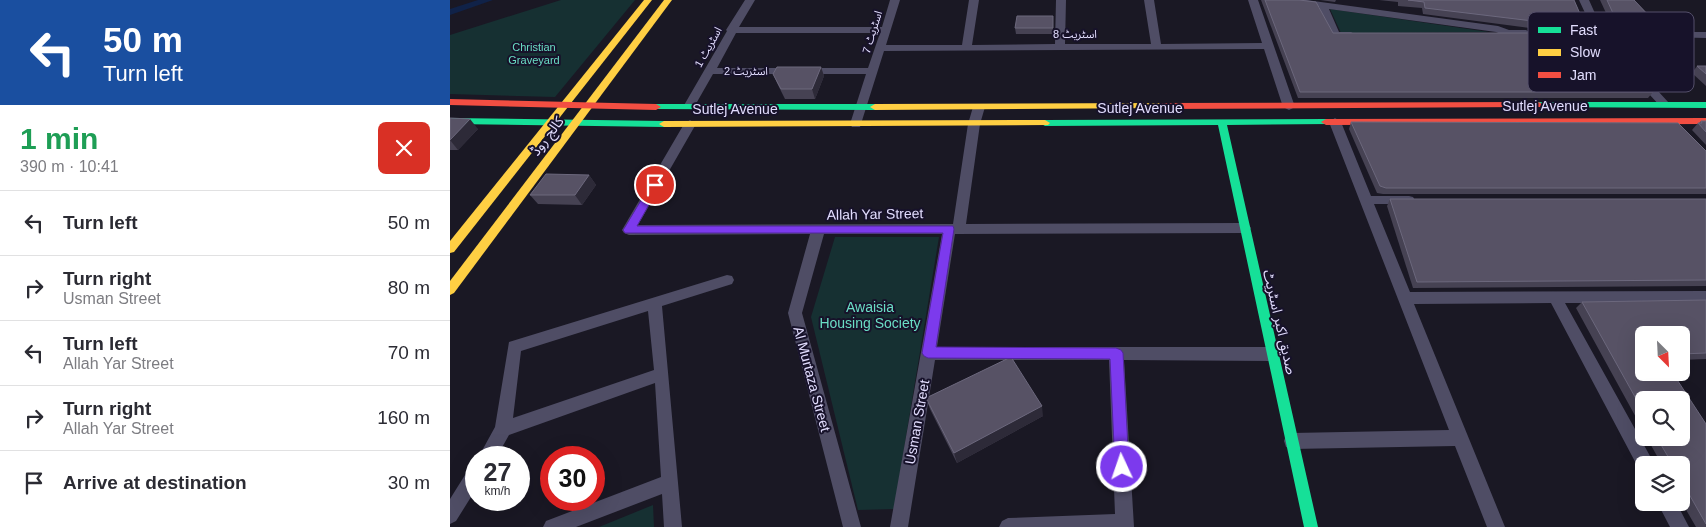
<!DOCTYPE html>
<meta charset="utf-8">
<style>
body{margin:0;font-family:Arial,"Noto Sans Arabic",sans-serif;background:#f2f2f3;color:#2b2b33;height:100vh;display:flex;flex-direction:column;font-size:19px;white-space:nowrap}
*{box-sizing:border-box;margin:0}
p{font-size:16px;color:#7c7c81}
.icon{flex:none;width:28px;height:28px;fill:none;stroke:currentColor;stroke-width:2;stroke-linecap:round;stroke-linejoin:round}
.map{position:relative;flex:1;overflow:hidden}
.panel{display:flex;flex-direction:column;background:#fff;width:450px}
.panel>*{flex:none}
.hud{background:#1a4fa0;color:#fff;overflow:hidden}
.needle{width:32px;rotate:156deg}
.fabs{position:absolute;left:1185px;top:326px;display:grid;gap:10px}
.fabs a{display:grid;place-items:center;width:55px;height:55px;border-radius:8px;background:#fff;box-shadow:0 5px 20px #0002;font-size:25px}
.speed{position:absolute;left:15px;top:446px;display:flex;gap:10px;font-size:25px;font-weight:700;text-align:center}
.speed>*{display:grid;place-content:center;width:65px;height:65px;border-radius:50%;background:#fff;box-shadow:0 5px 20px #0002;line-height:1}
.speed small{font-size:12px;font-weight:400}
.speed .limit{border:8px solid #d22;background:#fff;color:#111}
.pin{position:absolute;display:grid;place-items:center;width:42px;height:42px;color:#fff;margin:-21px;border:2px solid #fff;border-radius:50%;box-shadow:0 1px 5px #0007}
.me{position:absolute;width:55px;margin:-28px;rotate:357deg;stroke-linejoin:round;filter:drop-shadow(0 0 4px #0008)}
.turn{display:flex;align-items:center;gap:18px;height:105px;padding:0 20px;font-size:22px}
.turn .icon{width:65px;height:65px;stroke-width:2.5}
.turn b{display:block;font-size:35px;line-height:42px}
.round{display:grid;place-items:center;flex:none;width:52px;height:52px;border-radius:8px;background:#f2f2f3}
.overview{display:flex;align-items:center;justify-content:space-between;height:85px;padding:0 20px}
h1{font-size:30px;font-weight:600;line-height:38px;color:#1e9e55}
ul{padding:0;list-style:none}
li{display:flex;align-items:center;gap:15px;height:65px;padding:0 20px;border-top:1px solid #e1e1e2}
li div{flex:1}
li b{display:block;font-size:19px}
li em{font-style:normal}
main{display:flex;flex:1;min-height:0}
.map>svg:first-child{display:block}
.green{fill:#163032}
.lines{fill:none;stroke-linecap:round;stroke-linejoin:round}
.canal{fill:#102248;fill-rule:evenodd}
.street{fill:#4f4d65;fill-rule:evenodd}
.fast{fill:#16e098;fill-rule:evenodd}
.slow{fill:#ffcf43;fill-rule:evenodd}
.jam{fill:#f24e42;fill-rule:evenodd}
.wall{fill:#464253}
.shaded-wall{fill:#2d2a38}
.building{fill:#575265;stroke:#6c687d}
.route{fill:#7c3aed;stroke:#51269a}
.labels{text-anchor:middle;stroke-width:4;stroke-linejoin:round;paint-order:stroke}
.far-street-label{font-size:11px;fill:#e2ddfe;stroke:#17122a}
.far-park-label{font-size:11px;fill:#6addc5;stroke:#17122a}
.street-label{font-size:14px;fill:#e2ddfe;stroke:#17122a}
.park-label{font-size:14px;fill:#6addc5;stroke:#17122a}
.key{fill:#17122a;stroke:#544f6a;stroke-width:1}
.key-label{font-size:14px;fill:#e2ddfe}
</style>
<main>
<section class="panel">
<div class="hud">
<div class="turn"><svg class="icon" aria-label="left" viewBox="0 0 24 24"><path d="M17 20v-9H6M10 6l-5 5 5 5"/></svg><div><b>50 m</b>Turn left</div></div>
</div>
<div class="overview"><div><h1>1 min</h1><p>390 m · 10:41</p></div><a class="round" style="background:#d93025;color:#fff"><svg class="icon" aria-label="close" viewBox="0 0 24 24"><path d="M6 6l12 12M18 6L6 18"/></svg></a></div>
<ul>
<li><svg class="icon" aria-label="left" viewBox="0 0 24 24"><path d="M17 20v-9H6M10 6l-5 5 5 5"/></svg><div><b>Turn left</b></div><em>50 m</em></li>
<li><svg class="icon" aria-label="right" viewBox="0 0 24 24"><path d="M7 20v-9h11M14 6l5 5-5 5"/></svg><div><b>Turn right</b><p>Usman Street</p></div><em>80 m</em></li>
<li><svg class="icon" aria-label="left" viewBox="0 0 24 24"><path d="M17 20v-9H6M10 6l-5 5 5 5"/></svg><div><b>Turn left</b><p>Allah Yar Street</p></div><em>70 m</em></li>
<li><svg class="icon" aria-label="right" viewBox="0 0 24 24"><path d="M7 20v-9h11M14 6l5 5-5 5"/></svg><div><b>Turn right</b><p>Allah Yar Street</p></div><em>160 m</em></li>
<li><svg class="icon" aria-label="arrive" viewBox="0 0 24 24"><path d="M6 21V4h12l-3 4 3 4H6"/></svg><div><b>Arrive at destination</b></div><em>30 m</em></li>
</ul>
</section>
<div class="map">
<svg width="1256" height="527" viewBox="0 0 1256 527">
<rect width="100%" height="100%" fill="#1a1824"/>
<!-- green -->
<g class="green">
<polygon points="111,0 185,0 105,97 0,94 0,35"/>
<polygon points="880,9 1039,32 891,33"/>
<polygon points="385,237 489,237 444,509 408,510 361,317"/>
<polygon points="203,505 204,527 149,527"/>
</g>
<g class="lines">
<!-- canal -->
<polygon class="canal" points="28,0 43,0 0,15 0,9"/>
<!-- street -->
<g class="street">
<path d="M295,0H305L289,27H432L440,0H450L436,45H512L519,0H529L522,45L605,44L606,0H616L615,44H701L694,0H704L711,44L812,43L798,0H808L845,107L839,110L833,107L814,49L434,51L410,127H402L400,124L416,74H263L243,109H235L233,107L277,31L276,30ZM286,33H430L418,68H267Z"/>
<path d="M830,0H856L1048,26L1059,30H1076L1081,33C1072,40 1056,36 1046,32L879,9L889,32H901L906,35L901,38L882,37L869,7L835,3Z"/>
<polygon points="1129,0 1139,0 1152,29 1168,48 1167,50 1159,50 1143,30"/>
<polygon points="1216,32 1256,32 1256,38 1213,37 1211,35"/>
<polygon points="1191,76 1195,77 1219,103 1221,105 1219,107 1211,107 1187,81 1186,79"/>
<polygon points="529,104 535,107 530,124 516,224 794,223 799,225 801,228 799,231 794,233 505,234 487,347 821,347 826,349 829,354 826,359 821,361 674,360 684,527 549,527 552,521 558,518 665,514 659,360 485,360 458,527 440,527 492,234 374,234 352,313 411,527 393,527 338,313 360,234 179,235 174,233 172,230 234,124 240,120 246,124 188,225 503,224 518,124 523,107"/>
<polygon points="885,118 891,122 921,196 959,196 963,197 965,200 963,203 959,204 924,204 960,292 1256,291 1256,303 1115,303 1205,465 1194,465 1194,472 1190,471 1101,303 964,304 1055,527 1037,527 1005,446 842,449 836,447 834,441 836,435 842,433 999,430 879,122"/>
<path d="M277,275L282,276L284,280L282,284L212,306L232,527H214L212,494L126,527H93L96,521L211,477L205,383L59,435L46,458H28L45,427L59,342ZM198,311L204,370L63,418L71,351Z"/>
<polygon points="26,465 26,489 6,521 0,524 0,499 20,467"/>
<polygon points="1207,502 1226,502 1239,527 1220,527"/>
</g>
<!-- fast -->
<g class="fast">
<polygon points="1088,102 1256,102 1256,108 1085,107 1085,103"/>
<polygon points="206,104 425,104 430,107 425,110 203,109 203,105"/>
<polygon points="0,118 214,121 219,124 214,127 0,124"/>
<polygon points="876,119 881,122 879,124 777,125 868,527 854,527 768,125 595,126 590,123 595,120"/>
</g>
<!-- slow -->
<g class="slow">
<polygon points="194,0 202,0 4,252 0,253 0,241"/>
<polygon points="214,0 222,0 4,293 0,295 0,281"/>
<polygon points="711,103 714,104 714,108 425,110 420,107 425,104"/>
<polygon points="595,120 600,123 598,125 214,127 209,124 214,121"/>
</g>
<!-- jam -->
<g class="jam">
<polygon points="0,99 206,104 211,107 206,110 0,105"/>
<polygon points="1088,102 1091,103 1091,107 711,109 706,106 711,103"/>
<polygon points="1256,118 1256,124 876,125 871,122 876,119"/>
</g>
</g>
<!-- wall -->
<g class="wall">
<polygon points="811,0 849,0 883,33 1203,92 1198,98 848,98"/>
<polygon points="870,0 886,0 885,2"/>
<polygon points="929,0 1124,0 1134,23 1130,30 1088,29 973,14 972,8 948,6 948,2"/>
<polygon points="1150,0 1184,0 1240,59 1235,66 1198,66 1163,28"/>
<polygon points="603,16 603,34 566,34 565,28"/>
<polygon points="1247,66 1256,66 1256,86 1242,73"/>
<polygon points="371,67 374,76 365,99 335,99 327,83 323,74"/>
<polygon points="0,118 28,129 8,150 0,150"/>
<polygon points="1251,121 1256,121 1256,145 1242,130 1248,123 1249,123"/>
<polygon points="901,122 1256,151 1256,194 933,194 927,193 899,129"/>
<polygon points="139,175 146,185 132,205 88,204 80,195"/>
<polygon points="940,199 1256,199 1256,286 963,288 937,206"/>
<polygon points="1256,300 1256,359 1231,360 1231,335 1194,335 1256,424 1256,527 1246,527 1231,501 1231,465 1212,465 1197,438 1231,438 1194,400 1194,432 1126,308 1132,302"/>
<polygon points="476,398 593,416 507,463 480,409"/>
</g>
<!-- shaded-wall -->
<g class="shaded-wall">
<polygon points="371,67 374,76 365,99 362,89"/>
<polygon points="20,119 28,129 8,150 0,140"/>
<polygon points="139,175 146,185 132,205 125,195"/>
<polygon points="592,406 593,416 507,463 504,453"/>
</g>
<!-- building -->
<g class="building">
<polygon points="815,0 849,0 866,2 883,33 1138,33 1152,35 1203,92 850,92"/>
<polygon points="958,0 1124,0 1134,23 1091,22 975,8 974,2"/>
<polygon points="1157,0 1184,0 1240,59 1203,60 1167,22"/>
<polygon points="567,16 603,16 603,28 565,28"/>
<polygon points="1247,66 1256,66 1256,74"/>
<polygon points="327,67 371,67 362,89 331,89 323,74"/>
<polygon points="0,118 20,119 0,140"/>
<polygon points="1251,121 1256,121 1256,132 1248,123 1252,123"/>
<polygon points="901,122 1228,123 1256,151 1256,188 936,188 930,186"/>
<polygon points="96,174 139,175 125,195 80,195"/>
<polygon points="940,199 1256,199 1256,280 967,282"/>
<polygon points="1256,300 1256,353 1231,354 1231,335 1194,335 1194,372 1222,372 1256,424 1256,524 1231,480 1231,465 1223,465 1207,438 1231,438 1231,400 1194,400 1194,413 1132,302"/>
<polygon points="561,357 592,406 504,453 476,398"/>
</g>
<!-- route -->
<polygon class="route" points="205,181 210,185 187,226 503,226 504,229 486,347 666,348 671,350 673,353 679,467 677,471 672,473 667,471 665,467 660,359 478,358 474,356 472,353 493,233 175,233 173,230 175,227 202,182"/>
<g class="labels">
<!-- far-street labels -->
<g class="far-street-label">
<text transform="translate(422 32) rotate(-73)" y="4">اسٹریٹ 7</text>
<text x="625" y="38">اسٹریٹ 8</text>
<text transform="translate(258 47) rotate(-61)" y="4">اسٹریٹ 1</text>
<text x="296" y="75">اسٹریٹ 2</text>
</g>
<!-- far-park labels -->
<g class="far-park-label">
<text x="84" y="51">Christian<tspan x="84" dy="13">Graveyard</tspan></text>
</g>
<!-- street labels -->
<g class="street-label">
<text x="1095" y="111">Sutlej Avenue</text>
<text x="690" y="113">Sutlej Avenue</text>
<text x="285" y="114">Sutlej Avenue</text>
<text transform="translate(97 136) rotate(-53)" y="5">کالج روڈ</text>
<text transform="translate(425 214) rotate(-1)" y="5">Allah Yar Street</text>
<text transform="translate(830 322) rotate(77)" y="5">صدیق اکبر اسٹریٹ</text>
<text transform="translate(362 379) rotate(75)" y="5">Al Murtaza Street</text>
<text transform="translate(467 422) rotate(-80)" y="5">Usman Street</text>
</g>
<!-- park labels -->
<g class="park-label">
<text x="420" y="312">Awaisia<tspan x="420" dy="16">Housing Society</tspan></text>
</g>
</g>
<!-- legend -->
<rect x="1078" y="12" width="166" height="80" rx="8" class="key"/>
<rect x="1088" y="27" width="23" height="6" fill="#16e098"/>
<rect x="1088" y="49" width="23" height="7" fill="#ffcf43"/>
<rect x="1088" y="72" width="23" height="6" fill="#f24e42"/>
<g class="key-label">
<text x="1120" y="35">Fast</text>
<text x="1120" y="57">Slow</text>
<text x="1120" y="80">Jam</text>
</g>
</svg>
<div class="fabs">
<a><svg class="needle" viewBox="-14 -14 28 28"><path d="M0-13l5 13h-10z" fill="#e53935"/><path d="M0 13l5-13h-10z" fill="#7c7c81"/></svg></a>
<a><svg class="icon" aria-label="search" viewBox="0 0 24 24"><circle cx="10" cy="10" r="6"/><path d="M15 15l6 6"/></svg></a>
<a><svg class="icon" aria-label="layers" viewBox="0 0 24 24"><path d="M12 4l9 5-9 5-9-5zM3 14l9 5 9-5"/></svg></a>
</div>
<div class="speed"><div>27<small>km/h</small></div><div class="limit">30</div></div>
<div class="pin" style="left:205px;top:185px;background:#d93025"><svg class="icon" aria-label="arrive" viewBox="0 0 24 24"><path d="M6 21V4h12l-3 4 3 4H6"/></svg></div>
<svg class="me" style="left:672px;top:467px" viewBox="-20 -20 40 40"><circle r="17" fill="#7c3aed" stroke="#fff" stroke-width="3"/><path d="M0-11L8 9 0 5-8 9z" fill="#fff"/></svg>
</div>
</main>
